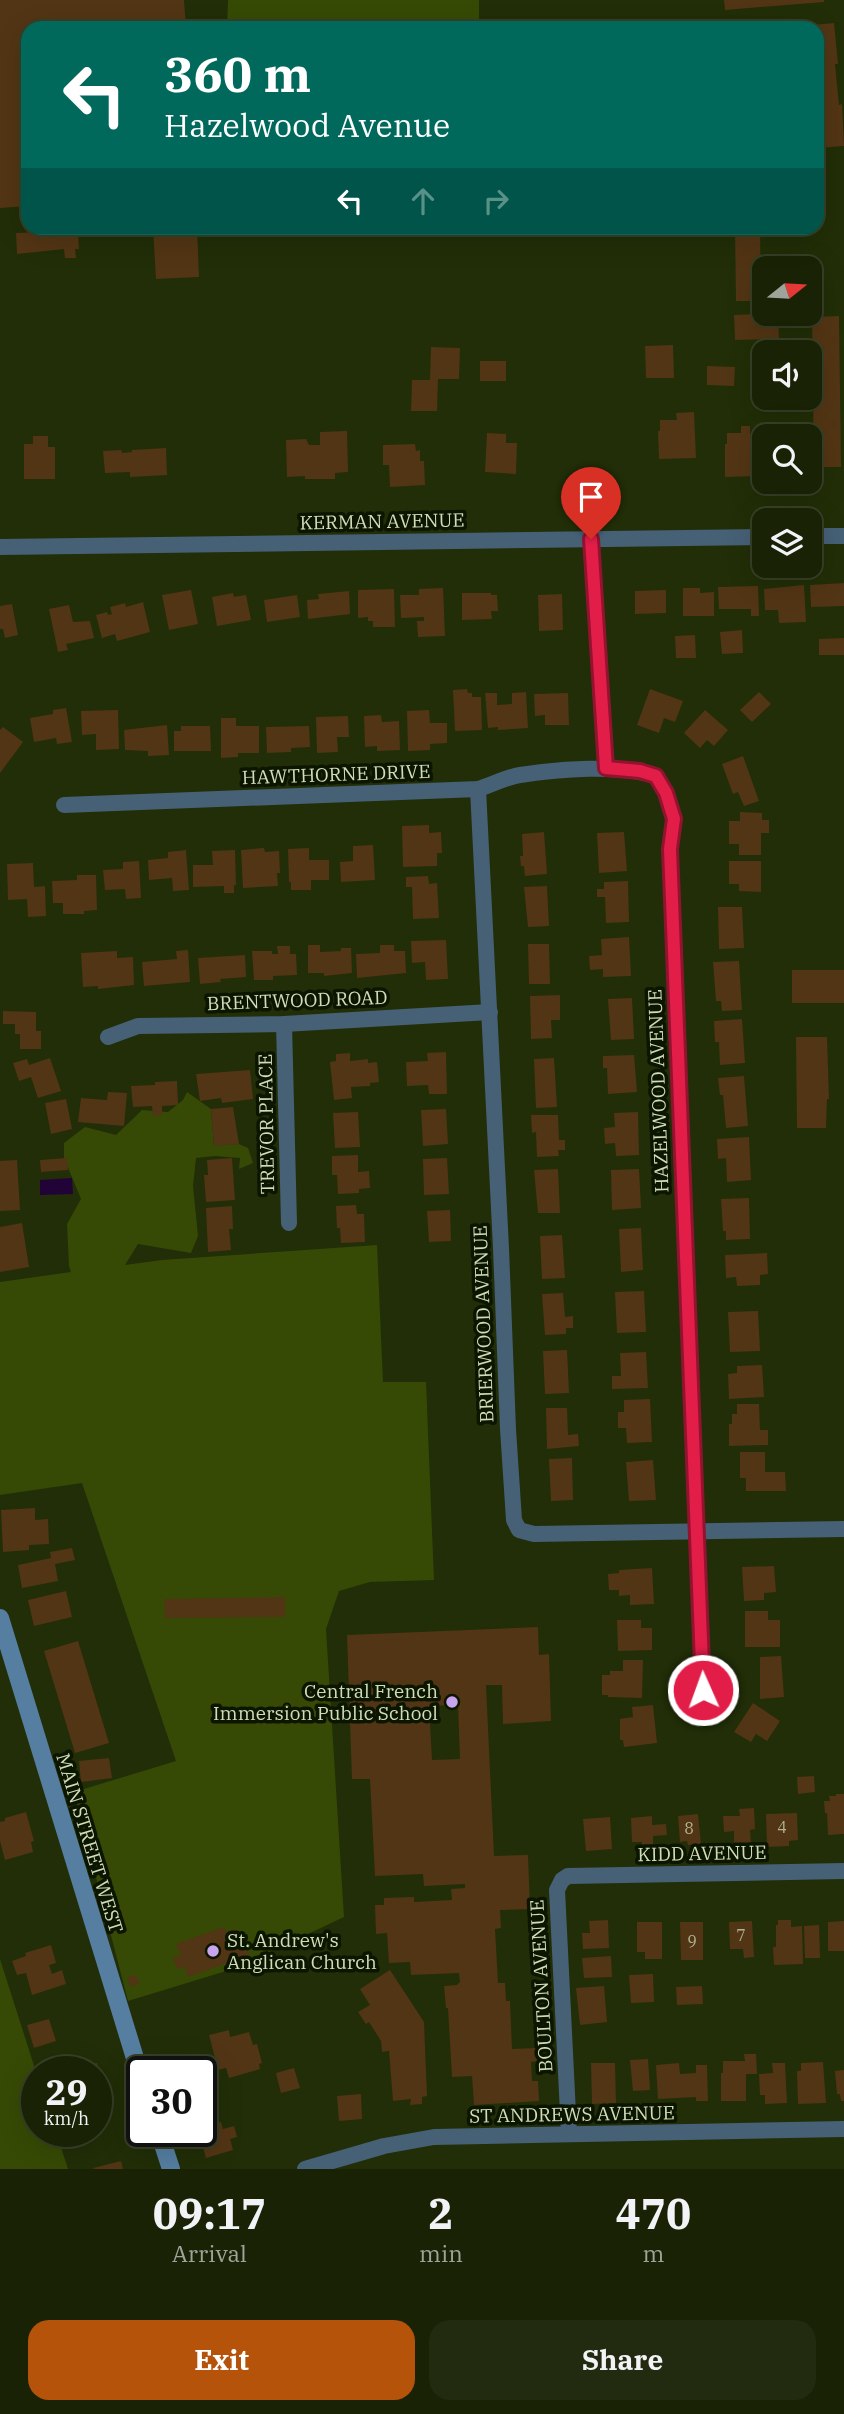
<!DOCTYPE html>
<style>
body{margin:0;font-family:"IBM Plex Serif",serif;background:#222a0f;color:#f1f3f6;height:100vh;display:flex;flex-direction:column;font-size:26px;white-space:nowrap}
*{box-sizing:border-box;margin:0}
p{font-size:23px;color:#9fa49a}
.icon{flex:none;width:38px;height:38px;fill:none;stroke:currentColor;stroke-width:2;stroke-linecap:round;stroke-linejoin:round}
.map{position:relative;height:2169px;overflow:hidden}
.sheet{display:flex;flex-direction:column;background:#192205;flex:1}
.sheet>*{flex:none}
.hud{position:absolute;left:21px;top:21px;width:803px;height:214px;border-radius:21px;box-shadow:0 7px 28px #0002,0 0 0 2px #373f27;background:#00695c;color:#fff;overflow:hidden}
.needle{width:46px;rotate:72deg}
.buttons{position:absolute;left:752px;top:256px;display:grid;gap:14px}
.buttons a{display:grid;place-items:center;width:70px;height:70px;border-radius:14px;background:#192205;box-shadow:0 7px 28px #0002,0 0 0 2px #373f27;font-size:35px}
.speed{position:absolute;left:21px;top:2056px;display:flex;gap:14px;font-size:35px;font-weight:700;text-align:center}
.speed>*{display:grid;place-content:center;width:91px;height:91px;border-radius:50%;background:#192205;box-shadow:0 7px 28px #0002,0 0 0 2px #373f27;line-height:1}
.speed small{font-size:18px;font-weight:400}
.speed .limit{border:4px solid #111;border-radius:10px;background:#fff;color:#111}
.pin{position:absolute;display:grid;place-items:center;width:60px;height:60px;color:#fff;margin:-72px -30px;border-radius:50% 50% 50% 0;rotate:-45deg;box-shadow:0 0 7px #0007}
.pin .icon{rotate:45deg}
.me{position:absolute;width:77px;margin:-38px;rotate:358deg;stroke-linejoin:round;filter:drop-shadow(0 0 5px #0008)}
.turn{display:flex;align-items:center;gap:24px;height:147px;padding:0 28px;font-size:32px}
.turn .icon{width:91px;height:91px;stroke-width:2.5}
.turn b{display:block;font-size:49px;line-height:60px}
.lanes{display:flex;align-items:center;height:66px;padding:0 28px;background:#0003;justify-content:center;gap:35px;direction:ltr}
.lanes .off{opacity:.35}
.eta{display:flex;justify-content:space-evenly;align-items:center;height:119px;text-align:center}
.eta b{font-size:42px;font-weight:700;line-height:49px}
.primary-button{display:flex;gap:14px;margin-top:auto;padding:14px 28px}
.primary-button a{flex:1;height:80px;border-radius:21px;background:#b45309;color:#fff;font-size:28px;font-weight:700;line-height:80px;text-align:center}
.primary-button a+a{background:#222a0f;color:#f1f3f6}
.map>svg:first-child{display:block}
.green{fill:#364a05}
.water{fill:#220338}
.building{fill:#523514;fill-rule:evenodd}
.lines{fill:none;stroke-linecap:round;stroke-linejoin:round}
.street{stroke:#466076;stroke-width:16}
.secondary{stroke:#557ea1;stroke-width:18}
.route-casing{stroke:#92132f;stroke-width:18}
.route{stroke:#e11d48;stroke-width:12}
.poi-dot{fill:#c8a5ef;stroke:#0c1500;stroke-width:2.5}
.labels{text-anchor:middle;stroke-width:7;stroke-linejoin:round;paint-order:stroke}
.number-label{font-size:16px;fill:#b0b490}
.street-label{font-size:19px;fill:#cfdeb9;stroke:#0c1500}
.poi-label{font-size:19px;fill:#cfdeb9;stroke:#0c1500;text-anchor:end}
</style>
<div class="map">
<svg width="844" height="2169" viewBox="0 0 844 2169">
<rect width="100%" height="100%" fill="#212e07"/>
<!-- green -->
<g class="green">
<polygon points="228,0 479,0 479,28 227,28"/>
<polygon points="187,1092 211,1109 214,1145 239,1144 248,1148 253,1163 239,1169 240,1158 215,1156 196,1158 193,1186 198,1236 191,1253 138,1244 125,1265 162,1260 377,1245 383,1382 426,1382 434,1580 370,1582 339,1591 326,1629 344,1917 236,1968 128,2001 74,1792 176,1761 82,1483 0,1495 0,1282 71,1272 69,1266 67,1224 81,1199 64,1158 64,1143 85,1127 116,1135 142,1110 168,1112 183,1100"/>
<polygon points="0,1959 37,2075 37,2132 56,2132 68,2169 0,2169"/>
</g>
<!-- water -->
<polygon class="water" points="72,1178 73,1194 40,1195 40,1180"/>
<!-- building -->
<g class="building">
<polygon points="0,0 184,0 186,28 28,28 28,206 0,208"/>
<polygon points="724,0 824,0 824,2 725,10"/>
<polygon points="834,23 838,64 835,64 839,105 842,104 844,146 818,148 817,28 802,28 802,26"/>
<polygon points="153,228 197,228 199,277 156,279"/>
<polygon points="735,228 760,228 761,301 736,301"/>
<polygon points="67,231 67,235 78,235 79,249 75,249 76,258 65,258 64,249 17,254 16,233"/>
<polygon points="778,313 779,339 735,340 734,315"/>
<polygon points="839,316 841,467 814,467 812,317"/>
<polygon points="673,345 674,378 646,378 645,346"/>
<polygon points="431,347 460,348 459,379 438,379 437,411 411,411 412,380 430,380"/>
<rect x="480" y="361" width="26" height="20"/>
<polygon points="707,366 735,367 734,386 707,385"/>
<polygon points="694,412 696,458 659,459 658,431 660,431 660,420 677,420 676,413"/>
<polygon points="741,426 750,426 750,434 758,434 759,476 725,477 725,444 727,444 727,433 741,433"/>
<polygon points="347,431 348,472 335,473 335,479 305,479 305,476 287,477 286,440 306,439 309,445 320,445 320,432"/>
<polygon points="487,433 506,434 506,443 517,443 516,474 485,472"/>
<polygon points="33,436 48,436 48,447 55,447 55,479 24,479 24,444 33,444"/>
<polygon points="415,444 416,451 420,450 420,461 424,461 425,485 390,487 389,465 383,465 383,445"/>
<polygon points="166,448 167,475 130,477 130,472 105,473 103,451 121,450 122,453 132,452 132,450"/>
<polygon points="844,583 844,606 811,607 810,585"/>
<polygon points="804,585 806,622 779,623 778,610 765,610 764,589"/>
<polygon points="758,586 759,616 751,616 751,609 719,609 718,587"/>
<polygon points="443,588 445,636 418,637 417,621 424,621 424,617 401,618 400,595 419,595 419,589"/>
<polygon points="683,588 700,588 700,593 714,592 714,616 683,616"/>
<polygon points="394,589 395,627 373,627 373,621 368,621 368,617 358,618 358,590"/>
<polygon points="191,590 198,624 169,630 162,595"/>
<polygon points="666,590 666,613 635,614 635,591"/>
<polygon points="349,591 350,614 308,619 307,600 319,599 318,594"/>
<polygon points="233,593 234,597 246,595 251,620 217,626 212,597"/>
<polygon points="462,593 491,593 491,595 497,595 498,611 491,611 492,619 462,620"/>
<polygon points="562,594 563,630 539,631 538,595"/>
<polygon points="297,595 300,617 267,622 264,600"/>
<polygon points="143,602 150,632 117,641 115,634 102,638 96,615 107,612 108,615 112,614 110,607 125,603 126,607"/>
<polygon points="12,604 18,635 5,638 3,629 0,629 0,606"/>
<polygon points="69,605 73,622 90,621 94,638 66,644 68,650 58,652 49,609"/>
<polygon points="742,630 743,653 722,654 720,632"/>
<polygon points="695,635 696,658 676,658 675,636"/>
<polygon points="844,638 844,655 819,655 819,639"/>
<polygon points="467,689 468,693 472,693 472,697 481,697 482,730 455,731 453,690"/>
<polygon points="650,689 683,701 675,722 664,718 659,733 637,725"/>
<polygon points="526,692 528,728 498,730 498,727 488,728 485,693 497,693 497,705 512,704 512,693"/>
<polygon points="759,692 771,704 752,722 740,710"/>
<polygon points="568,693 569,725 545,725 545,715 535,716 534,694"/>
<polygon points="66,708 72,742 57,744 56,738 34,742 30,718 53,714 53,710"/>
<polygon points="118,710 119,749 96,750 96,734 82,735 81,711"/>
<polygon points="429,710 430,723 447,723 447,743 430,744 430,750 408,751 407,711"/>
<polygon points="705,710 728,730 714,746 707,740 700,748 684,733"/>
<polygon points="381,715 382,722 399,721 400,750 377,751 377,746 365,747 364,716"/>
<polygon points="348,716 349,737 337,737 338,752 317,753 316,717"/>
<polygon points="221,718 236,718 236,726 259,726 259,753 238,753 238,757 221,758"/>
<polygon points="167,725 169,755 148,756 148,751 125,750 124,730"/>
<polygon points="181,726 210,726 211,751 174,751 174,731 181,731"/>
<polygon points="309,726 310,747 291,748 291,752 267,753 266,727"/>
<polygon points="3,727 23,742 0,773 0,730"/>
<polygon points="743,756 759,801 744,806 738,792 733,794 722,764"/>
<polygon points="740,812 762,813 762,820 769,820 769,833 761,833 761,855 739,855 739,844 729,844 729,821 740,821"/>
<polygon points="429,825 429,833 441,832 442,853 437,853 437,866 403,867 402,826"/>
<polygon points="544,832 547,874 525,876 524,866 521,866 520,856 523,856 522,834"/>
<polygon points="624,832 627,871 599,873 597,833"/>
<polygon points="373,845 375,880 341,882 340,862 353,861 353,846"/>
<polygon points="264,848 265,852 279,851 280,873 277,873 278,886 243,888 241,850"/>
<polygon points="309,848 309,860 329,860 329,880 311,880 311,890 291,890 291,882 289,882 288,849"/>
<polygon points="186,850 189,890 173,891 172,878 149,880 148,860 168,858 168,852"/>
<polygon points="235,850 236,885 234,885 234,893 224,893 224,886 193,887 193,865 213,865 212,851"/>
<polygon points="139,861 141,898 126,899 125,889 105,890 103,870 123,869 123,862"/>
<polygon points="729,861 761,861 761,892 739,891 739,884 729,884"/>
<polygon points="33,863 34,887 45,886 46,916 28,917 27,899 8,900 7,864"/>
<polygon points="77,875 96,875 97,910 84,911 84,914 63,914 63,903 53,903 52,881 77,880"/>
<polygon points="428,876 429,884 437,883 439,918 413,919 412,887 406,887 406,877"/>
<polygon points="628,881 629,922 606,923 605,897 597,897 597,889 604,889 604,882"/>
<polygon points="547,886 549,926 528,927 524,887"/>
<polygon points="718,907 742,907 744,948 719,949"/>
<polygon points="629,937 631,976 603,977 603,969 590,970 589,956 602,955 601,939"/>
<polygon points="446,940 448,979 426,980 425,962 412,963 411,941"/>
<polygon points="528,944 549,944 550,984 529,984"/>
<polygon points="308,945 320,945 320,952 341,951 341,948 351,948 352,973 324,976 324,973 308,973"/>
<polygon points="380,945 394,945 394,951 405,951 406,973 357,978 356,954 380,953"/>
<polygon points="277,946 290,946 290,954 296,954 297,975 273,976 273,980 254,980 252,951 272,951 272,954 278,954"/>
<polygon points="188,950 190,982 144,986 142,962 177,959 176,951"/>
<polygon points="117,951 117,958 133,957 134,985 98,989 98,986 83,987 81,953"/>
<polygon points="245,955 246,977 220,979 221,982 200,984 198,958"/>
<polygon points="739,961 742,1010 722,1011 721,1001 716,1001 713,962"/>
<rect x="792" y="970" width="52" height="33"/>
<polygon points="560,995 560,1020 551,1020 552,1038 531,1039 530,996"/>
<polygon points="632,998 634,1039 611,1040 608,999"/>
<polygon points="3,1011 36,1012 36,1031 41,1031 41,1049 20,1049 20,1034 15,1034 15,1024 3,1024"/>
<polygon points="742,1019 745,1063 720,1065 719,1042 715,1042 714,1021"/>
<polygon points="796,1037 827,1037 829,1099 827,1099 826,1128 797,1128"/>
<polygon points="446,1052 447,1094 429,1094 428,1085 407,1086 406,1062 428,1061 427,1053"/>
<polygon points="350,1053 350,1061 368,1059 368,1063 377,1062 379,1082 370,1083 370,1086 351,1087 352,1098 334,1100 330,1062 336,1061 336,1054"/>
<polygon points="634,1055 637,1092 608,1094 607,1068 603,1068 603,1056"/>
<polygon points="50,1058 61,1091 38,1098 31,1077 19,1081 13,1063 27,1059 29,1065"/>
<polygon points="554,1058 557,1107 536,1108 534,1059"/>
<polygon points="250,1070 253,1099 222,1103 221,1098 200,1101 196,1074"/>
<polygon points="744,1076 748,1126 726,1128 723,1095 720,1095 718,1078"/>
<polygon points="177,1081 178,1105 162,1106 162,1115 153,1116 152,1106 133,1107 131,1086 155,1085 155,1082"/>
<polygon points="108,1092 127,1093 124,1126 78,1122 81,1098 107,1100"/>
<polygon points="66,1099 72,1129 51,1134 45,1103"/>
<polygon points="233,1107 239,1144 214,1146 211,1109"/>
<polygon points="446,1109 448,1144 423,1146 421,1110"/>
<polygon points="358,1112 360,1147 335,1148 333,1113"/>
<polygon points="638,1112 639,1155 616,1156 615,1143 605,1144 604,1128 615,1127 614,1113"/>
<polygon points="531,1115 558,1115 559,1140 565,1140 565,1150 558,1150 559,1156 537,1157 536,1132 532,1133"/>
<polygon points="749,1137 751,1180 727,1182 726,1158 718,1159 717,1139"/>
<polygon points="358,1155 358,1172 369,1171 370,1188 359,1189 359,1193 338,1194 337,1175 332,1175 332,1156"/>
<polygon points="67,1158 68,1170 41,1172 40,1160"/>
<polygon points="232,1158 235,1200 206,1202 204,1175 208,1175 207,1160"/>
<polygon points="447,1158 449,1194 424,1195 423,1159"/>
<polygon points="17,1160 20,1210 0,1211 0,1161"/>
<polygon points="558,1169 560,1213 538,1213 534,1170"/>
<polygon points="639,1169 641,1208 612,1210 611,1170"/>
<polygon points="749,1198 750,1239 726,1240 726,1231 723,1231 721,1199"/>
<polygon points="356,1205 357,1214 364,1214 365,1242 341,1243 340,1228 337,1228 336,1206"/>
<polygon points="232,1206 233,1229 229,1229 231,1250 208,1252 206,1208"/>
<polygon points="450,1210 451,1241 429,1242 427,1211"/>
<polygon points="22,1223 29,1267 0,1272 0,1227"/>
<polygon points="641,1228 643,1270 621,1272 619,1229"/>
<polygon points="562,1235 565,1278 542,1279 540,1236"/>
<polygon points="767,1253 768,1274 760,1275 760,1285 737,1286 736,1277 726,1278 725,1255"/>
<polygon points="644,1291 646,1332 617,1333 615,1292"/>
<polygon points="563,1293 565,1317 573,1316 573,1328 566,1328 566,1334 545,1335 542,1294"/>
<polygon points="758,1311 760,1351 730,1352 728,1312"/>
<polygon points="567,1350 569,1393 545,1394 543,1351"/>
<polygon points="646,1352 648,1388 612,1389 612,1376 621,1376 620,1353"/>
<polygon points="762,1365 764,1397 729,1399 728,1374 737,1373 737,1366"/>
<polygon points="650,1399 652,1442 627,1443 626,1428 618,1428 618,1412 624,1412 624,1400"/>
<polygon points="737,1404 759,1404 760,1430 768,1430 768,1445 729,1446 729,1424 732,1424 732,1414 737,1414"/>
<polygon points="546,1408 567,1408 568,1435 578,1434 579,1446 547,1449"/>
<polygon points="740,1452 765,1452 765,1472 785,1472 786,1491 746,1491 746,1478 740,1478"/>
<polygon points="572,1458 573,1500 551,1501 549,1459"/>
<polygon points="653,1460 656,1500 629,1501 626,1462"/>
<polygon points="35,1508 35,1520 48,1519 49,1544 29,1545 29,1550 3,1552 1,1510"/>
<polygon points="72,1548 75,1560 55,1564 58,1581 22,1588 18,1565 51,1558 50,1552"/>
<polygon points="774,1566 776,1592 764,1593 764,1600 744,1601 742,1567"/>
<polygon points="652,1568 654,1604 630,1605 630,1595 619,1596 619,1590 609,1590 608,1574 619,1573 619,1570"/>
<polygon points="66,1591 72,1617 34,1626 28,1600"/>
<polygon points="285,1597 285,1617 165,1618 164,1599"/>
<polygon points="745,1611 768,1611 768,1620 780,1620 780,1647 745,1647"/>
<polygon points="617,1620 641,1620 641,1628 652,1628 652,1650 618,1651"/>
<path d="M538,1627L539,1655L549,1654L551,1721L503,1724L502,1685H486L494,1856L528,1855L530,1909L500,1910L501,1928L495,1929L498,1983H505L506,2001H510L512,2049L536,2048L537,2061L531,2062L532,2081H538L539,2101L474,2105L472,2076L452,2077L448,2008H446L444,1986L457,1985L460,1982L459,1973L411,1975L410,1962L389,1963L387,1933L376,1934L375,1905H384V1898L414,1897V1902L452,1900L451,1889L465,1888V1884L424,1886L423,1874L375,1876L370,1779H352L347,1635ZM458,1705L460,1759L432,1760L429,1706Z"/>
<polygon points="78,1641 109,1743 75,1753 44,1651"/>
<polygon points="781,1656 784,1697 760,1699 760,1657"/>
<polygon points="623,1660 643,1660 642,1698 608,1697 608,1695 602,1695 602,1675 610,1675 610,1671 623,1671"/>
<polygon points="753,1703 780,1721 767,1741 756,1734 751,1742 734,1732"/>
<polygon points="653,1705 657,1743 624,1747 623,1740 620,1740 620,1719 633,1717 632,1707"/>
<polygon points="109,1758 112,1778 81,1782 79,1761"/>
<polygon points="814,1776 815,1792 798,1794 797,1777"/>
<polygon points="836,1794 844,1794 844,1834 828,1835 827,1813 825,1813 824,1801 830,1801 829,1796 836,1796"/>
<polygon points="754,1808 755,1829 750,1830 751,1843 734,1844 734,1831 724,1832 723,1816 740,1816 739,1809"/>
<polygon points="26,1812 34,1841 31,1842 33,1852 5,1860 0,1841 0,1822 5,1821 5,1818"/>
<polygon points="797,1813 798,1840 789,1841 789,1846 767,1847 766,1814"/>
<polygon points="698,1814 701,1844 688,1845 687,1841 680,1842 678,1816"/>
<polygon points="652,1816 652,1825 666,1824 667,1835 653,1836 653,1845 642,1845 642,1842 632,1842 631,1818"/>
<polygon points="610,1817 612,1849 586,1851 583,1819"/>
<polygon points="608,1920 609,1948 583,1949 582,1933 590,1933 589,1921"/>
<polygon points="778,1920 791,1920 791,1927 802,1926 803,1964 774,1965 773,1947 776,1947 776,1925 778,1925"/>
<polygon points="752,1921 754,1957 744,1958 743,1949 730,1949 729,1922"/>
<polygon points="844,1921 844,1951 828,1951 828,1922"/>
<polygon points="637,1922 662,1922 662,1959 645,1959 645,1952 637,1952"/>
<polygon points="680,1922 703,1922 703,1960 681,1960"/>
<polygon points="819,1925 820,1958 805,1958 804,1926"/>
<polygon points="224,1927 226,1932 234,1929 241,1947 246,1945 249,1955 188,1977 184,1966 177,1969 173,1958 181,1955 176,1944"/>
<polygon points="51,1945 56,1963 49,1965 52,1974 62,1970 66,1984 32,1995 26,1973 17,1975 12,1961 26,1956 25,1953"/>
<polygon points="611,1956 612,1977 584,1978 582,1958"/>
<polygon points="390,1970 424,2022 427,2096 422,2097 422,2104 410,2105 411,2099 393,2101 389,2051 382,2052 381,2041 369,2022 366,2024 358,2012 370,2005 360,1989"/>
<polygon points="653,1974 654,2002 631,2003 629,1975"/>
<polygon points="136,1975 139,1984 131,1987 127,1977"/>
<polygon points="604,1986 607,2022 580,2025 576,1988"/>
<polygon points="702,1986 703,2004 677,2005 676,1987"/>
<polygon points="49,2019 56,2041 34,2048 27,2025"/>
<polygon points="229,2030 230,2037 249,2032 253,2045 257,2044 262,2063 259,2064 260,2069 229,2078 226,2068 218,2070 209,2035"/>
<polygon points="744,2054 756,2054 757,2074 746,2074 746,2101 721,2101 721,2073 723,2073 723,2061 745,2061"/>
<polygon points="648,2059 650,2090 633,2091 630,2060"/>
<polygon points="823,2062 826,2103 798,2104 797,2071 801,2071 801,2063"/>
<polygon points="97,2063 106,2097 96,2099 96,2072 71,2072 70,2069"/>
<polygon points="591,2063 615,2063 616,2103 592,2104"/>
<polygon points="679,2063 680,2074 696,2073 696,2065 707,2065 708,2101 696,2101 696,2097 658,2099 656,2065"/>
<polygon points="772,2063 785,2063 787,2103 765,2104 765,2095 760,2095 759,2074 773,2073"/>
<polygon points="294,2068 300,2088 281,2093 276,2073"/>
<polygon points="844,2070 844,2101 841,2101 840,2094 837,2094 835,2071"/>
<polygon points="361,2094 362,2119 339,2121 337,2096"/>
<polygon points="221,2122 223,2129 234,2126 237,2137 230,2139 233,2150 206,2158 199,2132 201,2132 201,2128"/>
<polygon points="121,2161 123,2169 94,2169 93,2168"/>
</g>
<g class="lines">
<!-- street -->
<g class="street">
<polyline points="810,536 844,536"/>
<polyline points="591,539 606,768"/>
<polyline points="0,547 765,537"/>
<polyline points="478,789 501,1248 508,1429 514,1520 519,1530 534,1534 844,1529"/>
<path d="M64,805L478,789C492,785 506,777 520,775C558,769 620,764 656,776L666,793L674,819L670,849L703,1690"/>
<polyline points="284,1024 289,1223"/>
<polyline points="108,1037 138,1026 284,1024 490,1012"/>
<polyline points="569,2134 557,1890 562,1880 568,1876 844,1871"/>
<polyline points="305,2169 384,2146 434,2137 844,2129"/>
</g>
<!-- secondary -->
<g class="secondary">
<polyline points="0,1618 142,2081"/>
<polyline points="159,2132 171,2169"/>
</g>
</g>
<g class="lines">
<!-- route casing -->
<g class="route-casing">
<polyline id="route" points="591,539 606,768 640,771 656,776 666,793 674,819 670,849 703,1690"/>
</g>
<!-- route -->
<use href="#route" class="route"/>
</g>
<!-- markers -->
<g class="poi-dot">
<circle cx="452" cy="1702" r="7"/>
<circle cx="213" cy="1951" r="7"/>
</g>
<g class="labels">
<!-- number labels -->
<g class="number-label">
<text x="782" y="1833">4</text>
<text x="689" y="1834">8</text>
<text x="741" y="1941">7</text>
<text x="692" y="1947">9</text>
</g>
<!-- street labels -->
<g class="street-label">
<text transform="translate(382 521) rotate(-1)" y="7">KERMAN AVENUE</text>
<text transform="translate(336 774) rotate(-2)" y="7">HAWTHORNE DRIVE</text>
<text transform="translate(297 1000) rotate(-2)" y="7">BRENTWOOD ROAD</text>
<text transform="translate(658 1091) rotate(-92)" y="7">HAZELWOOD AVENUE</text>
<text transform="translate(266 1124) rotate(-91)" y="7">TREVOR PLACE</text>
<text transform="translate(483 1324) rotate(-92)" y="7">BRIERWOOD AVENUE</text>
<text transform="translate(90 1843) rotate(73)" y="7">MAIN STREET WEST</text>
<text transform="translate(702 1853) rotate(-1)" y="7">KIDD AVENUE</text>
<text transform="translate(541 1986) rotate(-93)" y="7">BOULTON AVENUE</text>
<text transform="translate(572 2114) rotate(-1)" y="7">ST ANDREWS AVENUE</text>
</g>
<!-- poi labels -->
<g class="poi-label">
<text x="438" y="1698">Central French<tspan x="438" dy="22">Immersion Public School</tspan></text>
<text x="227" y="1947" text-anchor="start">St. Andrew's<tspan x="227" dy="22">Anglican Church</tspan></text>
</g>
</g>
</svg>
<div class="buttons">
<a><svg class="needle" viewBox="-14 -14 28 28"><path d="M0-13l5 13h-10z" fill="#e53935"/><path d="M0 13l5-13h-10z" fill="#9fa49a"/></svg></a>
<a><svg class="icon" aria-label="sound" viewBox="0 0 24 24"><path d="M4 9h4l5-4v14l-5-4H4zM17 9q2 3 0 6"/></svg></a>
<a><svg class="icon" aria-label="search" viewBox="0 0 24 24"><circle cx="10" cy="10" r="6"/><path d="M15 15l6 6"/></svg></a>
<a><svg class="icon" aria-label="layers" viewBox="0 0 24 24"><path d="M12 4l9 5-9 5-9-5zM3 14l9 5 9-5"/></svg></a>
</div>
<div class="speed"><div>29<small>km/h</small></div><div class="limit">30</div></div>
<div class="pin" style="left:591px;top:539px;background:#d93025"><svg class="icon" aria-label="arrive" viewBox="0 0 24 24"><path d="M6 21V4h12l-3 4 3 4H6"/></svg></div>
<svg class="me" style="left:703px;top:1690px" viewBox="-20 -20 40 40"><circle r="17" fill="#e11d48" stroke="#fff" stroke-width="3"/><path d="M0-11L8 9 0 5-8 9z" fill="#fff"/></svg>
<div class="hud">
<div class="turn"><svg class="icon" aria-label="left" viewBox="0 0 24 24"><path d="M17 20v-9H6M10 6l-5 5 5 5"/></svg><div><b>360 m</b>Hazelwood Avenue</div></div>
<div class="lanes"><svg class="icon" aria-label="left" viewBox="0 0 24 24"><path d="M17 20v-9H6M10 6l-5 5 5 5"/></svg><svg class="icon off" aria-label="ahead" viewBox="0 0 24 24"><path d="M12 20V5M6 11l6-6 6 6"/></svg><svg class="icon off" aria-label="right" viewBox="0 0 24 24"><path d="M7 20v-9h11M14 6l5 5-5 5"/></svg></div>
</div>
</div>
<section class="sheet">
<div class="eta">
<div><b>09:17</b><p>Arrival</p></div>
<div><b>2</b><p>min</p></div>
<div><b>470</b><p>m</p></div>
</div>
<div class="primary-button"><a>Exit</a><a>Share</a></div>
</section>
